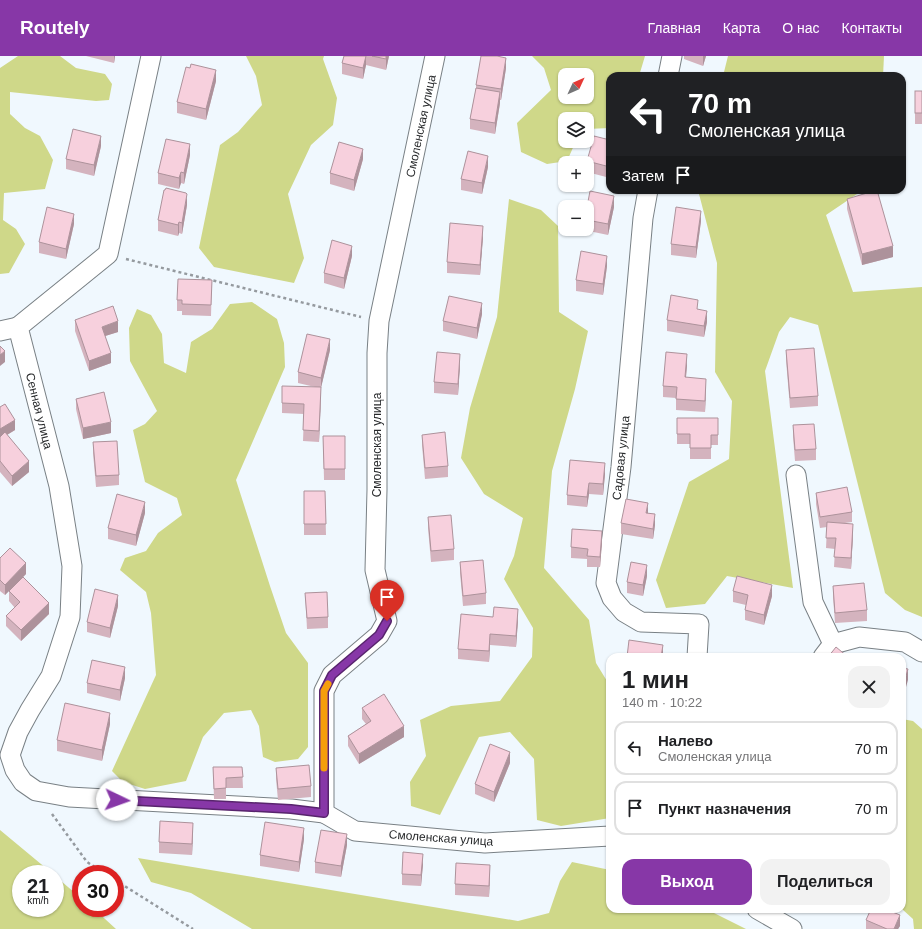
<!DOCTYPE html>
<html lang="ru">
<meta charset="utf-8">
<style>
body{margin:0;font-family:Arial,sans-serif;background:#f2f2f2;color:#202124;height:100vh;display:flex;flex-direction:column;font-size:15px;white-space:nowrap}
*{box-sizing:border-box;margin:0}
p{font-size:13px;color:#757577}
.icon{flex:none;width:22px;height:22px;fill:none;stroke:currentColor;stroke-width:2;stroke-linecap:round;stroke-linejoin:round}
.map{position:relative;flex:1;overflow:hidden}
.sheet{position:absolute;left:606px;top:597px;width:300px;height:260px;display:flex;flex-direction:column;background:#fff;border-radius:12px;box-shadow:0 1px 3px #0004}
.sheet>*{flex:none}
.top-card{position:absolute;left:606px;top:16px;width:300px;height:122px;border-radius:12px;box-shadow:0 1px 3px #0004;background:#202124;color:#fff;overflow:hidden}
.needle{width:26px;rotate:46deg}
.controls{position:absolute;left:558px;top:12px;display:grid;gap:8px}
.controls a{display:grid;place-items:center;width:36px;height:36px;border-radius:8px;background:#fff;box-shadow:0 1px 3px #0004;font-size:20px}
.speed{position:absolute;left:12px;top:809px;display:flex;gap:8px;font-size:20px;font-weight:700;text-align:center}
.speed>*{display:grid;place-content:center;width:52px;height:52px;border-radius:50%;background:#fff;box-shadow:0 1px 3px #0004;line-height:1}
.speed small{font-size:10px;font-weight:400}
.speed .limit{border:6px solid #d22;background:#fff;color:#111}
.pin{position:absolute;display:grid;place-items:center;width:34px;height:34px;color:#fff;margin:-41px -17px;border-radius:50% 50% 50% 0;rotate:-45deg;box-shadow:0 0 4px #0007}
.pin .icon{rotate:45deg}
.me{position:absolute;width:44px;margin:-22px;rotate:93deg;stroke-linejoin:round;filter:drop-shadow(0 0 3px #0008)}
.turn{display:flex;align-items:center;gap:14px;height:84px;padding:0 16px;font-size:18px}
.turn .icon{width:52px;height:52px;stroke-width:2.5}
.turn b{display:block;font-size:28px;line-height:34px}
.then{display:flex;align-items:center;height:38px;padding:0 16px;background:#0003;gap:8px;font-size:15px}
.round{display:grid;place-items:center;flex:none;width:42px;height:42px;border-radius:12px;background:#f2f2f2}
.overview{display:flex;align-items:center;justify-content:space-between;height:68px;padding:0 16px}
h1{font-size:24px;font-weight:700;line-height:30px}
.cta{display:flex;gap:8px;margin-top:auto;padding:8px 16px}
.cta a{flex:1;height:46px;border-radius:12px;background:#8737a7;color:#fff;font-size:16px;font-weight:700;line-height:46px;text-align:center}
.cta a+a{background:#f2f2f2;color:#202124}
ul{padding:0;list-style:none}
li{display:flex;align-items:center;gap:12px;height:54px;margin:0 8px 6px;padding:0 8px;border:2px solid #e0e0e0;border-radius:12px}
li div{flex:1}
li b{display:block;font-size:15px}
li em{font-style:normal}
header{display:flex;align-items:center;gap:24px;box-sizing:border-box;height:56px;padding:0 20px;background:#8737a7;color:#fff}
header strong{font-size:19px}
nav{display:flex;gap:22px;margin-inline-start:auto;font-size:14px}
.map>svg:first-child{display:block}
.green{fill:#cfd889;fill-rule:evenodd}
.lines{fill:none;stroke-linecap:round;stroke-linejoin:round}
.minor-casing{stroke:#798085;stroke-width:21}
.path{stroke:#959a9f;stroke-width:2.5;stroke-dasharray:3 3;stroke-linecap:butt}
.minor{stroke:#fff;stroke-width:19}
.wall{fill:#d4b3be}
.shaded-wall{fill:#ad929b}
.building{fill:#f7d0dd;stroke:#ad929b}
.route-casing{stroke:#58246d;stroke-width:10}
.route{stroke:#8737a7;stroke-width:7}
.slow{stroke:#f59e0b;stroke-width:7}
.labels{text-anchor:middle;stroke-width:3;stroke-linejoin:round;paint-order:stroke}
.street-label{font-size:12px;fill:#282a2c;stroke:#fff}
</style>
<header>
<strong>Routely</strong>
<nav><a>Главная</a><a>Карта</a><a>О нас</a><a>Контакты</a></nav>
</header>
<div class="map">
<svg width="922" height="873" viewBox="0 0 922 873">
<rect width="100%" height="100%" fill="#f0f8fe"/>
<!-- green -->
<g class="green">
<polygon points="18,0 60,0 76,12 105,18 112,28 109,44 96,45 10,36 10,58 25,72 40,80 53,104 45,133 4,137 3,164 16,173 25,188 9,217 0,218 0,12"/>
<polygon points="246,0 324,0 323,3 337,42 333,69 311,89 288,138 304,202 294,227 214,211 199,192 220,89 238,76 262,49 256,20"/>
<path d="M532,0H645L639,20H610V72L587,73V63H565V85H576L567,105L547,108L521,96L517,67L551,34L544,12ZM565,19H587V41H565Z"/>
<polygon points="728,0 884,0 883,20 723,20"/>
<polygon points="699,134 863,134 826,159 853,236 922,231 922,561 905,554 885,537 818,269 790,261 779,276 765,315 793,532 727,520 705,548 666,552 656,524 689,426 729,403 732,345 715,316 717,207 699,138"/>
<polygon points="509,143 541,154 558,170 559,256 588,275 575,333 552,415 544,512 589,564 596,607 610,630 610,762 561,770 537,764 534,703 510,676 479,681 440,759 411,750 410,726 426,700 420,664 451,650 500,645 532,601 533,572 504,523 514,500 523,462 484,438 461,402 470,352 497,261"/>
<polygon points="252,246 277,263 284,287 285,311 236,424 270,530 286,577 308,607 308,691 298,703 275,706 263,701 259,670 251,654 224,657 203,681 186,725 145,733 123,726 112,715 156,619 151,557 146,536 120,514 125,502 146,495 158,477 182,459 177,442 145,426 133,374 145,368 157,355 130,305 129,272 137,253 151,259 162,278 164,307 186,317 191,286 212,273 230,248"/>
<polygon points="902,663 913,665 922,673 922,873 914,873 913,863 902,853"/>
<polygon points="0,774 53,818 21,818 21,852 55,852 55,820 81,842 81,852 93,852 116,873 0,873"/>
<polygon points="138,802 518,865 549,857 560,825 572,806 610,814 610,853 706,853 746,873 252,873 191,837 151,826"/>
</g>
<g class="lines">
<!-- minor casing -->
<g class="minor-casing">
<g id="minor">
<polyline points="151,0 108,198 18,271 59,430 72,510 70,561 51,620 30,654 18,676 10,699 15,714 23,726 36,735 69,741 291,753 324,757"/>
<polyline points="435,0 379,265 377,297 377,434 375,514 387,565 379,579 332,619 324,635 324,757 355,775 485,787 610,780"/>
<polyline points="668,20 672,0"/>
<polyline points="648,134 643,162 621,411 606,527 612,542 624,556 641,566 699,568 697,601"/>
<polyline points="0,275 18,271"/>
<polyline points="796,419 813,546 833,588"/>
<polyline points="823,601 833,588 859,581 905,586 922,596"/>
<polyline points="757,853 792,873"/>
</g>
</g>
<!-- path -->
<g class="path">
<polyline points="126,203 361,261"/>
<polyline points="52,758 87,806 105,818"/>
<polyline points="115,824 193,873"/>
</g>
<!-- minor -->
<use href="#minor" class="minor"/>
</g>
<!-- wall -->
<g class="wall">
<polygon points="86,0 115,0 114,7"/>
<polygon points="344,0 389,0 386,14 366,9 363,23 342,18 342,7"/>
<polygon points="684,0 706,0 703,10 684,3"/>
<polygon points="190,12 216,25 206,64 177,57 177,46"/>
<polygon points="506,12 501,44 500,44 500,47 495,78 470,73 470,63 476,32 476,29"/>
<rect x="915" y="35" width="7" height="33"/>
<polygon points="610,84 610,122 587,116 587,105"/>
<polygon points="101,90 94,120 66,113 66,103"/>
<polygon points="190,99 184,128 181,127 179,133 158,128 158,117"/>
<polygon points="363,103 354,135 330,128 330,117"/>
<polygon points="488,111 482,138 461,134 461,123"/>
<polygon points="847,143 893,201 862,209 847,153"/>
<polygon points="187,149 182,178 179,177 178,180 158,175 158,164"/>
<polygon points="587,151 614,151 608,179 584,174 584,173 587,173"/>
<polygon points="701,165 696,202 671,199 671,188"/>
<polygon points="74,168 66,203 39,197 39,186"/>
<polygon points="483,181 480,219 447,217 447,206"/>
<polygon points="352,200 344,233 324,227 324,217"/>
<polygon points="607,210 603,239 576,235 576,224"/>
<polygon points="212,224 211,260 182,259 182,255 177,255 177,244"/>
<polygon points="698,253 707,266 704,281 667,275 667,264"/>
<polygon points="482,258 477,283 443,275 443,265"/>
<polygon points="75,264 118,276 105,280 111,307 89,315 75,275"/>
<polygon points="330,294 321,331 319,386 303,385 304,358 282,357 282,347 315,331 298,327 298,316"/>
<polygon points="786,294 818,340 818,350 790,352 786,304"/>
<polygon points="460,309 458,339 434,337 434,326"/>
<polygon points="687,309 686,321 706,333 705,356 676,354 676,342 663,341 663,330"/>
<polygon points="76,343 111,377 83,383 76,353"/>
<polygon points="0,351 15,374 7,379 29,416 12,430 0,416"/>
<polygon points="677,362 718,362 718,389 711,389 711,403 690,403 690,388 677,388"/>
<polygon points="793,369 816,393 816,404 795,405 793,380"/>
<polygon points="422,379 448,410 448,421 425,423 422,389"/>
<polygon points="323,380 345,380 345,424 324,424"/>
<polygon points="93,386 119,419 119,429 96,431 93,397"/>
<polygon points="605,418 603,439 589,438 587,451 567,449 567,439"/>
<polygon points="304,435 325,435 326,479 304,479"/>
<polygon points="816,437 852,456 852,466 845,467 853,479 851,513 834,511 835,493 826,492 827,471 820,472 816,448"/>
<polygon points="145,457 136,490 108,483 108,472"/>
<polygon points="428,461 454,493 454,504 431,506 428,472"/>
<polygon points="621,467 655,469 653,483 621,478"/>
<polygon points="602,486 600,511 587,511 587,503 571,502 571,491"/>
<polygon points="0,502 26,518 23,521 49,558 21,585 6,570 6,560 15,552 9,545 9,535 5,539 0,535"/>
<polygon points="460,506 486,537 486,548 463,550 460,517"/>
<polygon points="647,520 643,540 627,537 627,526"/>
<polygon points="833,530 867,554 867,565 835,567 833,541"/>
<polygon points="733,535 772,540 764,569 745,564 745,554 746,549 733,546"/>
<polygon points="305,537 328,561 328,572 307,573"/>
<polygon points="118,550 110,582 87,576 87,566"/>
<polygon points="518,564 516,591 490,589 489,606 458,603 458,593"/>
<polygon points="125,622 120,645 87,637 87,627"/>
<polygon points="362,652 404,681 359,708 348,690 348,680 366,668 362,663"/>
<polygon points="110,668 102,705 57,695 57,684"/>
<polygon points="510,707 494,746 475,738 475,728"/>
<polygon points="213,711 242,711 243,732 226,732 226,743 214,743"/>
<polygon points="276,712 311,730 311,741 278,744 276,723"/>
<polygon points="193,778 192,799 159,797 159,786"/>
<polygon points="304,783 299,816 260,810 260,799"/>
<polygon points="347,789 341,821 315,817 315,806"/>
<polygon points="423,808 421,830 402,829 402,818"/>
<polygon points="490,819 489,841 455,839 455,828"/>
<polygon points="866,864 900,870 898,873 866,873"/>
</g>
<!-- shaded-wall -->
<g class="shaded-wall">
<polygon points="114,0 115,0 114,7"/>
<polygon points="366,0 366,9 363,23 363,12"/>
<polygon points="386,0 389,0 386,14"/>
<polygon points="703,0 706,0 703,10"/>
<polygon points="506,2 506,12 501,44 501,33"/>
<polygon points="216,14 216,25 206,64 206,53"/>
<polygon points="500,36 500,47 495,78 495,67"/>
<polygon points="101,80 101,90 94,120 94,109"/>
<polygon points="190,88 190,99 184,128 184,117"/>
<polygon points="363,93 363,103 354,135 354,124"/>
<polygon points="488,100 488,111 482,138 482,127"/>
<polygon points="181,116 181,127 179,133 179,122"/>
<polygon points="187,138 187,149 182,178 182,167"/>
<polygon points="614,140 614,151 608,179 608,168"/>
<polygon points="701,155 701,165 696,202 696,191"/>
<polygon points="74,158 74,168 66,203 66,193"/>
<polygon points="179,166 179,177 178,180 178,169"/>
<polygon points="483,170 483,181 480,219 480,209"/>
<polygon points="352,190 352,200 344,233 344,222"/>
<polygon points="893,190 893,201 862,209 862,198"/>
<polygon points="607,200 607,210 603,239 603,228"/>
<polygon points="482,247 482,258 477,283 477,272"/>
<polygon points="707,255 707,266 704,281 704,270"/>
<polygon points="118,265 118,276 102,281 102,271"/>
<polygon points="330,283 330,294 321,332 321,322"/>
<polygon points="5,295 5,306 0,310 0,299"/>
<polygon points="111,297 111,307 89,315 89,305"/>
<polygon points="460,298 460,309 458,339 458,328"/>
<polygon points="687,298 687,309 685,332 685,321"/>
<polygon points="706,323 706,333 705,356 705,345"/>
<polygon points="321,331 321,342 319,386 319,375"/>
<polygon points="15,364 15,374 0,383 0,373"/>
<polygon points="111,366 111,377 83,383 83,372"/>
<polygon points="29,405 29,416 12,430 12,420"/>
<polygon points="605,407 605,418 603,439 603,428"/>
<polygon points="589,427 589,438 587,451 587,441"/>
<polygon points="145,446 145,457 136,490 136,479"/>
<polygon points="648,447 648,458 646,457"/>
<polygon points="655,458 655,469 653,483 653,473"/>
<polygon points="853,468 853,479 851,513 851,502"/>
<polygon points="602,475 602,486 600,511 600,501"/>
<polygon points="26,507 26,518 5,539 5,529"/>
<polygon points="647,509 647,520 643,540 643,529"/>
<polygon points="772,529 772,540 764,569 764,559"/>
<polygon points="118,539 118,550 110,582 110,572"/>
<polygon points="49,547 49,558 21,585 21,574"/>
<polygon points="518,553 518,564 516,591 516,580"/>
<polygon points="490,578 490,589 489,606 489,595"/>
<polygon points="663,589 663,601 661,601"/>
<polygon points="125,611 125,622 120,645 120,634"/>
<polygon points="908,613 908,624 902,645 902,634"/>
<polygon points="110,657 110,668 102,705 102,694"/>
<polygon points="404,670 404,681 359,708 359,698"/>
<polygon points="510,696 510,707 494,746 494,736"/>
<polygon points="193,767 193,778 192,799 192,788"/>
<polygon points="304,772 304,783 299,816 299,806"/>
<polygon points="347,778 347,789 341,821 341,810"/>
<polygon points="423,798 423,808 421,830 421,819"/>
<polygon points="490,809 490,819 489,841 489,830"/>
<polygon points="900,859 900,870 898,873 894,873"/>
</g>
<!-- building -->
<g class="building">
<polygon points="344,0 366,0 363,12 342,7"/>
<polygon points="372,0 386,0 386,3"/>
<polygon points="481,0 497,0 506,2 501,33 476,29"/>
<polygon points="191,8 216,14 206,53 177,46 186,11 190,12"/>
<polygon points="476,32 500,36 495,67 470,63"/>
<rect x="915" y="35" width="7" height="22"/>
<polygon points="73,73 101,80 94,109 66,103"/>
<polygon points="594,80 610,84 610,111 587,105"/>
<polygon points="166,83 190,88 184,117 181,116 179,122 158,117"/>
<polygon points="339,86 363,93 354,124 330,117"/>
<polygon points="468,95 488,100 482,127 461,123"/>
<polygon points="166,132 186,137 187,138 182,167 179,166 178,169 158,164 164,134 165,134"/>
<polygon points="877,134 893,190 862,198 847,143"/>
<polygon points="590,135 614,140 608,168 587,164 587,151"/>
<polygon points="47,151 74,158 66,193 39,186"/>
<polygon points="676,151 701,155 696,191 671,188"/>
<polygon points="450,167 483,170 480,209 447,206"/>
<polygon points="332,184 352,190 344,222 324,217"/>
<polygon points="581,195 607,200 603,228 576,224"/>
<polygon points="178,223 212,224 211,249 182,248 182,244 177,244"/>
<polygon points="671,239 698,244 697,253 707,255 704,270 667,264"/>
<polygon points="449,240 482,247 477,272 443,265"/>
<polygon points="113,250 118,265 102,271 111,297 89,305 75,264"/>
<polygon points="307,278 330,283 321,322 298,316"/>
<polygon points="0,290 5,295 0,299"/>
<polygon points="814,292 818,340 790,342 786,294"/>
<polygon points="437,296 460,298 458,328 434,326"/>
<polygon points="666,296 687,298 685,321 706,323 705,345 676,343 677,331 663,330"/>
<polygon points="282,330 321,331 319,375 303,374 304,348 282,347"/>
<polygon points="104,336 111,366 83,372 76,343"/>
<polygon points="5,348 15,364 0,373 0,351"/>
<polygon points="677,362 718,362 718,379 711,379 711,392 690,392 690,378 677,378"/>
<polygon points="814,368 816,393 795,394 793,369"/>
<polygon points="5,376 29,405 12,420 0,405 0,381"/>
<polygon points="445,376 448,410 425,412 422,379"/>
<polygon points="323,380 345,380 345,413 324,413"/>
<polygon points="117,385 119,419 96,420 93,386"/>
<polygon points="570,404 605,407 603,428 589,427 587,441 567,439"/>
<polygon points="847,431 852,456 820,461 816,437"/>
<polygon points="304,435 325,435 326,468 304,468"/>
<polygon points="117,438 145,446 136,479 108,472"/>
<polygon points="626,443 648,447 646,457 655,458 653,473 621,467"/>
<polygon points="451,459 454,493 431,495 428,461"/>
<polygon points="827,466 853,468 851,502 834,501 836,482 826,482"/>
<polygon points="572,473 602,475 600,501 587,500 588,493 571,491"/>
<polygon points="10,492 26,507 5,529 0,524 0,502"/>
<polygon points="483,504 486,537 463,540 460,506"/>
<polygon points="631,506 647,509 643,529 627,526"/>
<polygon points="737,520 772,529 764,559 745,554 748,539 733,535"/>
<polygon points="23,521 49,547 21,574 6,560 20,546 9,535"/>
<polygon points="864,527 867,554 835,557 833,530"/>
<polygon points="95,533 118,539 110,572 87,566"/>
<polygon points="327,536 328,561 307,562 305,537"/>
<polygon points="494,551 518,553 516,580 490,578 489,595 458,593 461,558 493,561"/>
<polygon points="629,584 663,589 661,601 627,601"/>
<polygon points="836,591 848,601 828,601"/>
<polygon points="92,604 125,611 120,634 87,627"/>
<polygon points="902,612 908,613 902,634"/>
<polygon points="384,638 404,670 359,698 348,680 371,665 362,652"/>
<polygon points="65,647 110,657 102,694 57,684"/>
<polygon points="490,688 510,696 494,736 475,728"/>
<polygon points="309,709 311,730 278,733 276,712"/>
<polygon points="213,711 242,711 243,721 226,722 226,732 214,733"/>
<polygon points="160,765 193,767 192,788 159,786"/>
<polygon points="265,766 304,772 299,806 260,799"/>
<polygon points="321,774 347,778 341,810 315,806"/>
<polygon points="403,796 423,798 421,819 402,818"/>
<polygon points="456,807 490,809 489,830 455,828"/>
<polygon points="871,853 885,853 900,859 894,873 887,873 866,864"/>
</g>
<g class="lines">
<!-- route casing -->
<g class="route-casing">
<polyline id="route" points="117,744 291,753 324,757 324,635 332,619 379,579 387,565"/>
</g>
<!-- route -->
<use href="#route" class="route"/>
<!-- slow -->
<polyline class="slow" points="324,712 324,635 328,628"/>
</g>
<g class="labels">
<!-- street labels -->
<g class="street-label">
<text transform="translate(421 70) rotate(-78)" y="4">Смоленская улица</text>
<text transform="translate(39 355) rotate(76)" y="4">Сенная улица</text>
<text transform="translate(377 389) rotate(-90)" y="4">Смоленская улица</text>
<text transform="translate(621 402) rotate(-84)" y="4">Садовая улица</text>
<text transform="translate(441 782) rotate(4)" y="4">Смоленская улица</text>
</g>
</g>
</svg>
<div class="controls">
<a><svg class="needle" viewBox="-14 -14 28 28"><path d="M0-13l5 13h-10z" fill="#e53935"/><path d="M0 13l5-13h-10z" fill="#757577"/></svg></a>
<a><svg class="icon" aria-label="layers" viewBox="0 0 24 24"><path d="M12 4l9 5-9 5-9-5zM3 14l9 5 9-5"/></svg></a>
<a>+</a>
<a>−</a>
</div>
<div class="speed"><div>21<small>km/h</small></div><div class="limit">30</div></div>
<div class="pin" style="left:387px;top:565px;background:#d93025"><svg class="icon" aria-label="arrive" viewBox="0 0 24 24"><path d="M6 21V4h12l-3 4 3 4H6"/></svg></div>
<svg class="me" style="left:117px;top:744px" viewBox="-20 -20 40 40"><circle r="19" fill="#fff"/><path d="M0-13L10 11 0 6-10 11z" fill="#8737a7"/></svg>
<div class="top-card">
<div class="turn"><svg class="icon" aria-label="left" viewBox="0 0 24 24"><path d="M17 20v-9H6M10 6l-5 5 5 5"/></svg><div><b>70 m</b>Смоленская улица</div></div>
<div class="then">Затем<svg class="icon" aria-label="arrive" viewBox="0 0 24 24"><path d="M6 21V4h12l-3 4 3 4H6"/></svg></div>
</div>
<section class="sheet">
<div class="overview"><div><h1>1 мин</h1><p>140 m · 10:22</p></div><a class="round"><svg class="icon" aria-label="close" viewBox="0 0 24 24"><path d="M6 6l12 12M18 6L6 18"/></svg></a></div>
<ul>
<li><svg class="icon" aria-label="left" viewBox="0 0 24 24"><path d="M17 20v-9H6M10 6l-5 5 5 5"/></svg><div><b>Налево</b><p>Смоленская улица</p></div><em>70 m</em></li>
<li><svg class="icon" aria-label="arrive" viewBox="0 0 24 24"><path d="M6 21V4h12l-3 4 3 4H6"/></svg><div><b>Пункт назначения</b></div><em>70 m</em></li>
</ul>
<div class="cta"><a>Выход</a><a>Поделиться</a></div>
</section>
</div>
